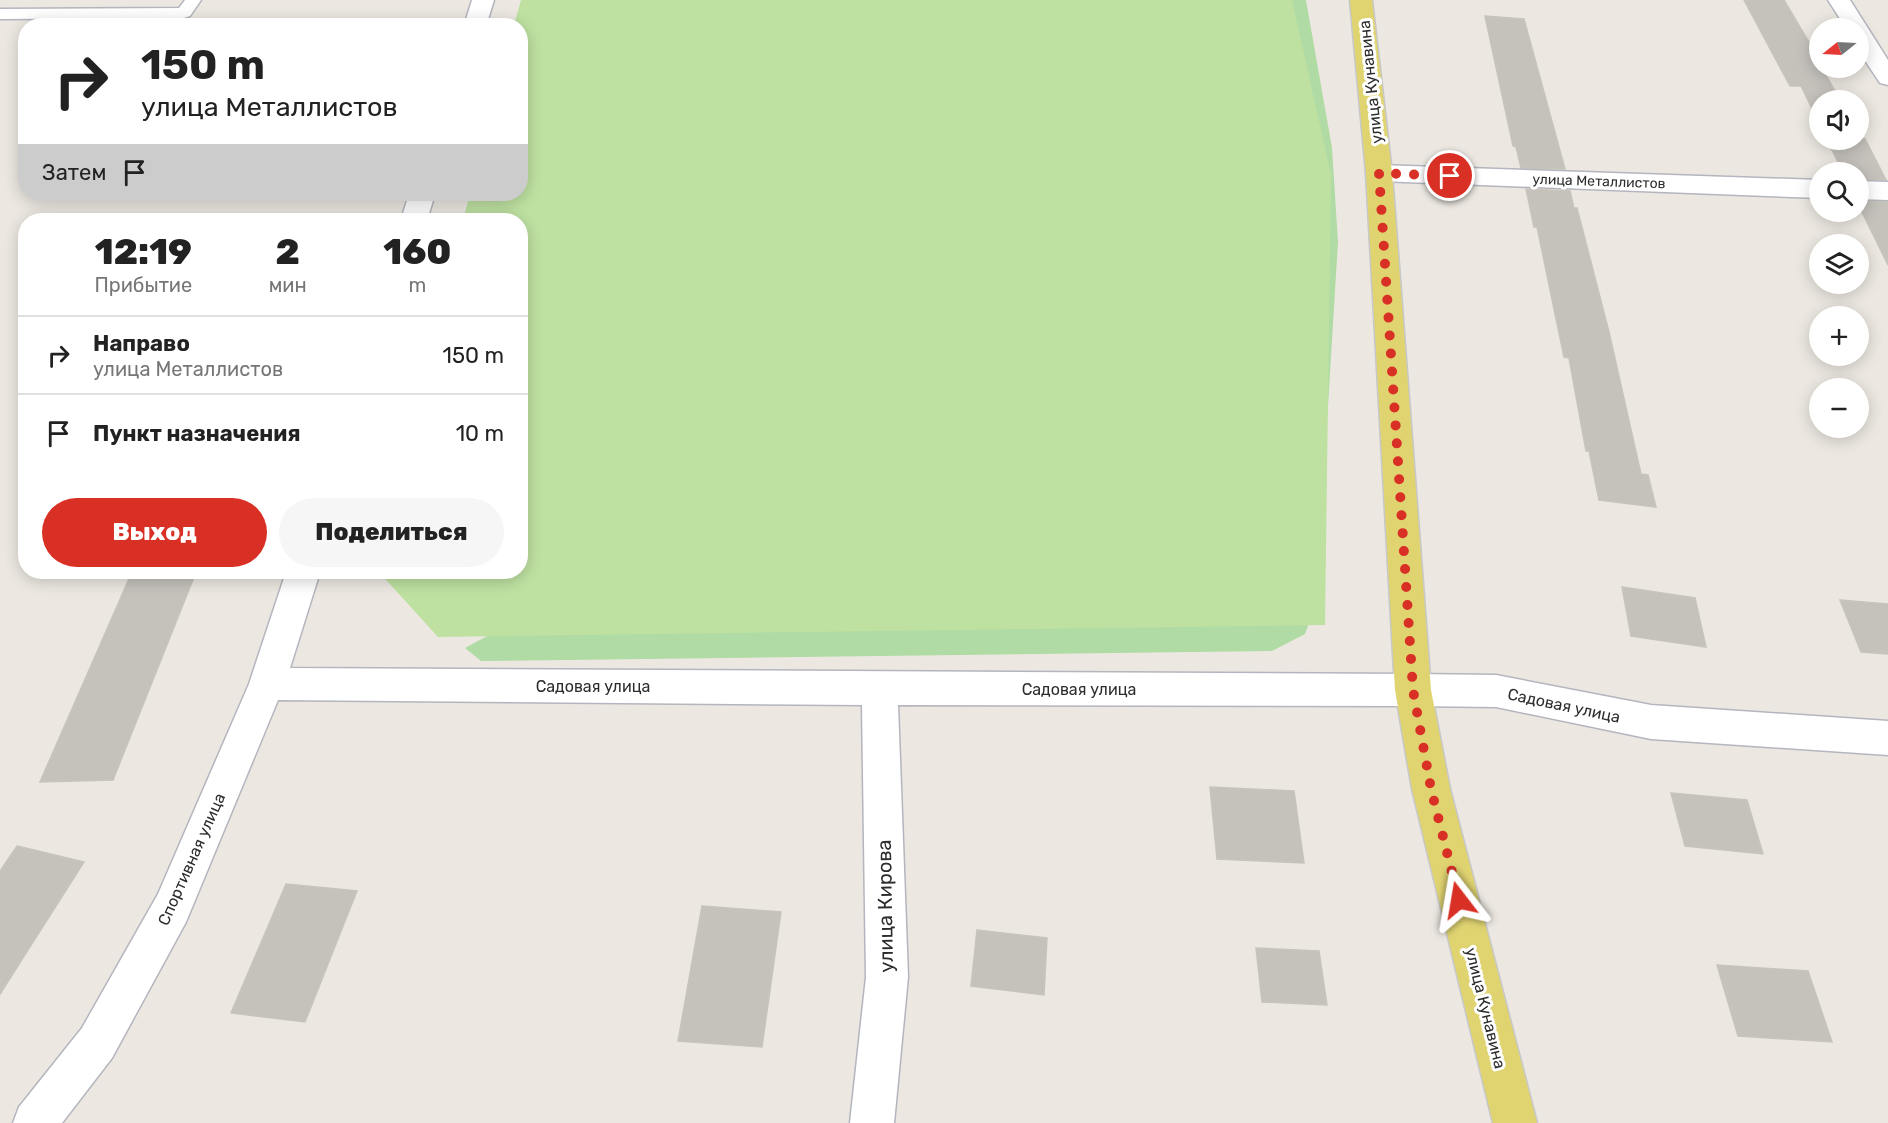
<!DOCTYPE html>
<html lang="ru">
<meta charset="utf-8">
<style>
body{margin:0;font-family:Rubik,sans-serif;background:#f6f6f6;color:#222;height:100vh;display:flex;flex-direction:column;font-size:22px;white-space:nowrap}
*{box-sizing:border-box;margin:0}
p{font-size:20px;color:#767676}
.icon{flex:none;width:33px;height:33px;fill:none;stroke:currentColor;stroke-width:2;stroke-linecap:round;stroke-linejoin:round}
.map{position:relative;flex:1;overflow:hidden}
.side{position:absolute;left:18px;top:213px;width:510px;height:366px;display:flex;flex-direction:column;background:#fff;border-radius:24px;box-shadow:0 3px 15px #0003}
.side>*{flex:none}
.top-card{position:absolute;left:18px;top:18px;width:510px;height:183px;border-radius:24px;box-shadow:0 3px 15px #0003;background:#fff;color:#222;overflow:hidden}
.needle{width:39px;rotate:252deg}
.controls{position:absolute;left:1809px;top:18px;display:grid;gap:12px}
.controls a{display:grid;place-items:center;width:60px;height:60px;border-radius:50%;background:#fff;box-shadow:0 3px 15px #0003;font-size:30px}
.pin{position:absolute;display:grid;place-items:center;width:51px;height:51px;color:#fff;margin:-26px;border:3px solid #fff;border-radius:50%;box-shadow:0 2px 6px #0007}
.me{position:absolute;width:66px;margin:-33px;rotate:346deg;stroke-linejoin:round;filter:drop-shadow(0 0 4px #0008)}
.turn{display:flex;align-items:center;gap:21px;height:126px;padding:0 24px;font-size:27px}
.turn .icon{width:78px;height:78px;stroke-width:2.5}
.turn b{display:block;font-size:42px;line-height:51px}
.then{display:flex;align-items:center;height:57px;padding:0 24px;background:#0003;gap:12px;font-size:22px}
.eta{display:flex;justify-content:space-evenly;align-items:center;height:102px;text-align:center}
.eta b{font-size:36px;font-weight:800;line-height:42px}
.cta{display:flex;gap:12px;margin-top:auto;padding:12px 24px}
.cta a{flex:1;height:69px;border-radius:36px;background:#d93025;color:#fff;font-size:24px;font-weight:800;line-height:69px;text-align:center}
.cta a+a{background:#f6f6f6;color:#222}
ul{padding:0;list-style:none}
li{display:flex;align-items:center;gap:18px;height:78px;padding:0 24px;border-top:2px solid #e0e0e0}
li div{flex:1}
li b{display:block;font-size:22px}
li em{font-style:normal}
.map>svg:first-child{display:block}
.green{fill:#b0dba4}
.pitch{fill:#bee1a1}
.building{fill:#c5c2bc;stroke:#c7c4ba;stroke-width:1.5}
.lines{fill:none;stroke-linecap:round;stroke-linejoin:round}
.lane-casing{stroke:#b4b5be;stroke-width:3}
.street-casing{stroke:#b4b5be;stroke-width:3}
.secondary-casing{stroke:#b4b5be;stroke-width:3}
.primary-casing{stroke:#c8c8c8;stroke-width:3}
.lane{fill:#fff;fill-rule:evenodd}
.street{fill:#fff;fill-rule:evenodd}
.secondary{fill:#fff;fill-rule:evenodd}
.primary{fill:#e0d471;fill-rule:evenodd}
.route{stroke:#d93025;stroke-width:10;stroke-dasharray:0 18}
.labels{text-anchor:middle;stroke-width:6;stroke-linejoin:round;paint-order:stroke}
.far-street-label{font-size:14px;fill:#2c2c2c;stroke:#fff}
.street-label{font-size:16px;fill:#2c2c2c;stroke:#fff}
.near-street-label{font-size:20px;fill:#2c2c2c;stroke:#fff}
</style>
<div class="map">
<svg width="1888" height="1123" viewBox="0 0 1888 1123">
<rect width="100%" height="100%" fill="#ece8e1"/>
<!-- green -->
<polygon class="green" points="1223,0 1306,0 1332,148 1338,242 1316,603 1305,634 1272,651 481,661 465,648 513,622"/>
<!-- pitch -->
<polygon class="pitch" points="521,0 1292,0 1331,175 1325,625 438,637 379,572 520,572 520,220 463,220 470,194 520,194 520,26 514,25"/>
<!-- building -->
<g class="building">
<polygon points="1744,0 1784,0 1810,44 1820,60 1820,68 1822,68 1840,100 1820,100 1820,125 1801,86 1790,86"/>
<polygon points="1485,16 1524,19 1565,169 1521,168 1516,147 1513,146"/>
<polygon points="1858,134 1861,138 1865,139 1886,180 1858,179 1858,172 1843,172 1827,140 1858,140"/>
<polygon points="1526,189 1570,191 1574,208 1577,208 1609,332 1641,474 1648,475 1656,507 1599,500 1589,451 1586,451 1569,358 1564,357 1537,227 1534,227"/>
<polygon points="1858,201 1888,202 1888,265 1858,204"/>
<polygon points="132,572 196,572 113,780 40,782"/>
<polygon points="1622,587 1695,598 1706,647 1631,636"/>
<polygon points="1840,600 1888,604 1888,654 1861,652"/>
<polygon points="1210,787 1294,791 1304,863 1217,859"/>
<polygon points="1671,793 1747,800 1763,854 1685,846"/>
<polygon points="17,846 84,862 0,994 0,871"/>
<polygon points="286,884 357,891 305,1022 231,1013"/>
<polygon points="702,906 781,912 762,1047 678,1041"/>
<polygon points="977,930 1047,938 1044,995 971,986"/>
<polygon points="1256,948 1319,951 1327,1005 1262,1002"/>
<polygon points="1717,965 1808,971 1832,1042 1738,1036"/>
</g>
<g class="lines">
<!-- lane casing -->
<g class="lane-casing">
<polygon id="lane" points="185,0 201,0 190,16 184,18 0,19 0,9 179,8"/>
</g>
<!-- street casing -->
<g class="street-casing">
<g id="street">
<polygon points="472,0 494,0 486,26 464,26"/>
<polygon points="1828,0 1850,0 1888,60 1888,85 1880,83 1858,50 1858,28 1846,28"/>
<polygon points="1379,165 1820,180 1820,198 1379,181 1370,179 1366,173 1370,167"/>
<polygon points="1858,181 1888,182 1888,200 1858,199"/>
<polygon points="409,194 435,194 427,220 401,220"/>
<polygon points="286,572 320,572 290,668 1413,674 1426,678 1431,690 1426,702 1413,706 898,705 908,977 894,1123 850,1123 866,977 862,705 278,700 186,922 112,1058 62,1123 13,1123 19,1107 82,1028 158,894 249,684"/>
</g>
</g>
<!-- secondary casing -->
<g class="secondary-casing">
<polygon id="secondary" points="1413,674 1496,675 1651,705 1888,721 1888,755 1651,739 1496,707 1413,706 1400,702 1395,690 1400,678"/>
</g>
<!-- primary casing -->
<g class="primary-casing">
<polygon id="primary" points="1350,0 1372,0 1392,173 1431,690 1450,789 1537,1123 1493,1123 1412,789 1395,690 1366,173"/>
</g>
<!-- lane -->
<use href="#lane" class="lane"/>
<!-- street -->
<use href="#street" class="street"/>
<!-- secondary -->
<use href="#secondary" class="secondary"/>
<!-- primary -->
<use href="#primary" class="primary"/>
</g>
<g class="lines">
<!-- route -->
<polyline class="route" points="1450,176 1379,173 1413,690 1431,789 1459,900"/>
</g>
<g class="labels">
<!-- far-street labels -->
<g class="far-street-label">
<text transform="translate(1599 181) rotate(2)" y="5">улица Металлистов</text>
</g>
<!-- street labels -->
<g class="street-label">
<text transform="translate(1370 82) rotate(-96)" y="6">улица Кунавина</text>
<text x="593" y="692">Садовая улица</text>
<text x="1079" y="695">Садовая улица</text>
<text transform="translate(1564 705) rotate(12)" y="6">Садовая улица</text>
<text transform="translate(191 859) rotate(-66)" y="6">Спортивная улица</text>
<text transform="translate(1486 1008) rotate(76)" y="6">улица Кунавина</text>
</g>
<!-- near-street labels -->
<g class="near-street-label">
<text transform="translate(885 906) rotate(-91)" y="7">улица Кирова</text>
</g>
</g>
</svg>
<div class="controls">
<a><svg class="needle" viewBox="-14 -14 28 28"><path d="M0-13l5 13h-10z" fill="#e53935"/><path d="M0 13l5-13h-10z" fill="#767676"/></svg></a>
<a><svg class="icon" aria-label="sound" viewBox="0 0 24 24"><path d="M4 9h4l5-4v14l-5-4H4zM17 9q2 3 0 6"/></svg></a>
<a><svg class="icon" aria-label="search" viewBox="0 0 24 24"><circle cx="10" cy="10" r="6"/><path d="M15 15l6 6"/></svg></a>
<a><svg class="icon" aria-label="layers" viewBox="0 0 24 24"><path d="M12 4l9 5-9 5-9-5zM3 14l9 5 9-5"/></svg></a>
<a>+</a>
<a>−</a>
</div>
<div class="pin" style="left:1450px;top:176px;background:#d93025"><svg class="icon" aria-label="arrive" viewBox="0 0 24 24"><path d="M6 21V4h12l-3 4 3 4H6"/></svg></div>
<svg class="me" style="left:1459px;top:900px" viewBox="-20 -20 40 40"><path d="M0-17L14 15 0 8-14 15z" fill="#d93025" stroke="#fff" stroke-width="4"/></svg>
<div class="top-card">
<div class="turn"><svg class="icon" aria-label="right" viewBox="0 0 24 24"><path d="M7 20v-9h11M14 6l5 5-5 5"/></svg><div><b>150 m</b>улица Металлистов</div></div>
<div class="then">Затем<svg class="icon" aria-label="arrive" viewBox="0 0 24 24"><path d="M6 21V4h12l-3 4 3 4H6"/></svg></div>
</div>
<section class="side">
<div class="eta">
<div><b>12:19</b><p>Прибытие</p></div>
<div><b>2</b><p>мин</p></div>
<div><b>160</b><p>m</p></div>
</div>
<ul>
<li><svg class="icon" aria-label="right" viewBox="0 0 24 24"><path d="M7 20v-9h11M14 6l5 5-5 5"/></svg><div><b>Направо</b><p>улица Металлистов</p></div><em>150 m</em></li>
<li><svg class="icon" aria-label="arrive" viewBox="0 0 24 24"><path d="M6 21V4h12l-3 4 3 4H6"/></svg><div><b>Пункт назначения</b></div><em>10 m</em></li>
</ul>
<div class="cta"><a>Выход</a><a>Поделиться</a></div>
</section>
</div>
